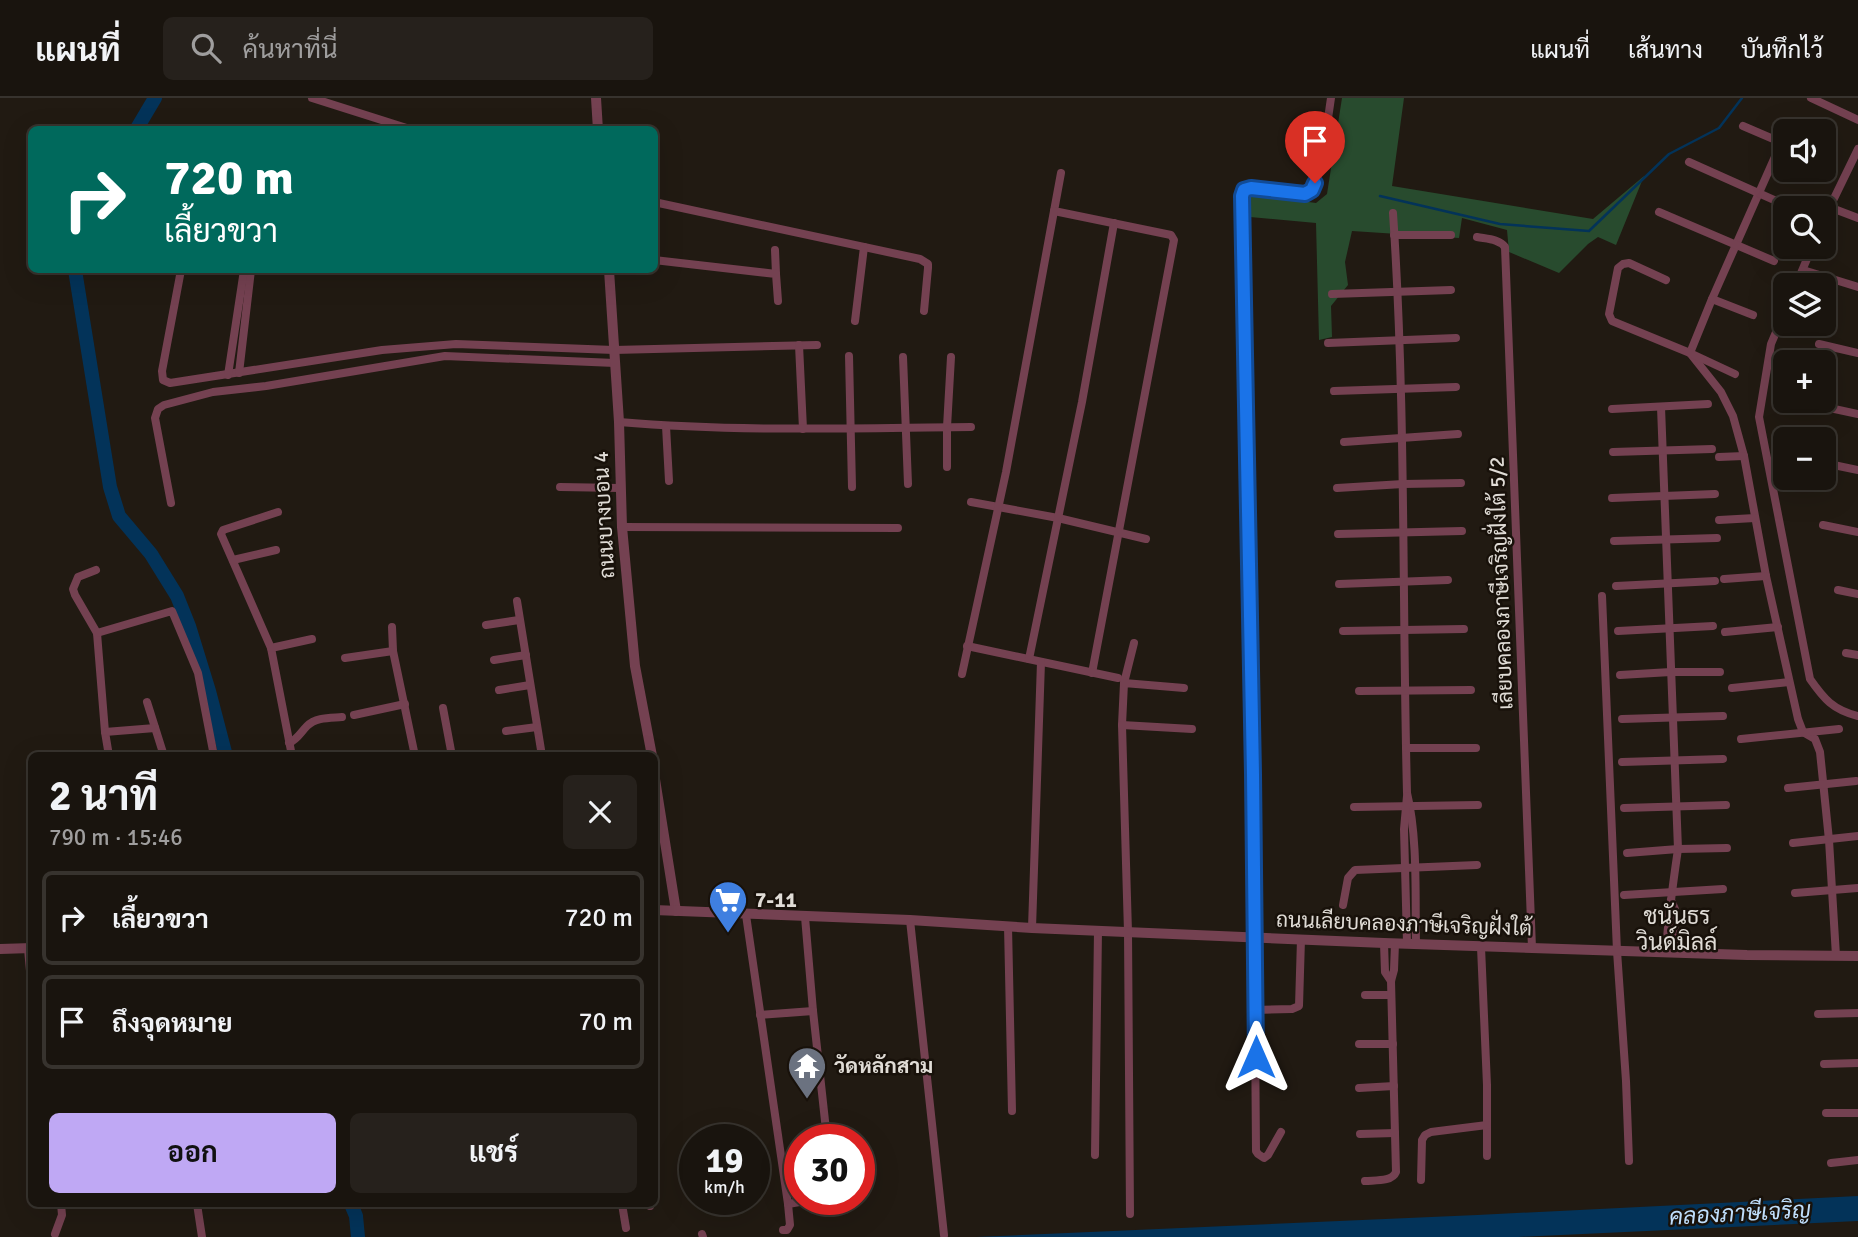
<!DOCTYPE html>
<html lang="th">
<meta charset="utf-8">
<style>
body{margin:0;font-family:Signika,Sarabun,sans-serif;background:#26211c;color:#f1f3f6;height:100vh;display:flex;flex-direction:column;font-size:26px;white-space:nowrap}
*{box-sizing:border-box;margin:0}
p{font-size:23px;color:#9f9e9e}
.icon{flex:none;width:38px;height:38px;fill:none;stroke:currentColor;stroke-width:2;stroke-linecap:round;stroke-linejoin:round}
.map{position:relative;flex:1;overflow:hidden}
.drawer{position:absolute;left:28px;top:654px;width:630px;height:455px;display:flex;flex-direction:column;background:#19140e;border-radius:10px;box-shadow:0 7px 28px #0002,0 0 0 2px #37332e}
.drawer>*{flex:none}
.guide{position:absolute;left:28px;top:28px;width:630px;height:147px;border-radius:10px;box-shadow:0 7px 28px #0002,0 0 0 2px #37332e;background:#00695c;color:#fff;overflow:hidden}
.controls{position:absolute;left:1773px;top:21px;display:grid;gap:14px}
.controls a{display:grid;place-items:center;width:63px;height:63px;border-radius:10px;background:#19140e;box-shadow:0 7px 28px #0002,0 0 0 2px #37332e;font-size:35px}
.speed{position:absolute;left:679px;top:1026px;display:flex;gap:14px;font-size:35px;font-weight:700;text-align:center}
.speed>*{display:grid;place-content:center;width:91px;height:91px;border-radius:50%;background:#19140e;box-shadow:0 7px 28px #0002,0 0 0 2px #37332e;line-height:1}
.speed small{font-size:18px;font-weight:400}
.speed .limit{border:10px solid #d22;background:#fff;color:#111}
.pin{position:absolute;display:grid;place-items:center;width:60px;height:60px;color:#fff;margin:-72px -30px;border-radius:50% 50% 50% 0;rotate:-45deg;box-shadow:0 0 7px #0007}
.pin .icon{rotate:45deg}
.me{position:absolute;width:77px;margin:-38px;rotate:0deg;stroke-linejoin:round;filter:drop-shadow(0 0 5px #0008)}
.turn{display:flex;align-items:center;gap:24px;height:147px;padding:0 21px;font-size:32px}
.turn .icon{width:91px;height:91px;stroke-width:2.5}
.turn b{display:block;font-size:49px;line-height:60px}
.round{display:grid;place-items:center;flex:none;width:74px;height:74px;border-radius:10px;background:#26211c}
.head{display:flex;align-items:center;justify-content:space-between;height:119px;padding:0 21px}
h1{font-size:42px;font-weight:700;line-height:52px}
.action{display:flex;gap:14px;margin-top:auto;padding:14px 21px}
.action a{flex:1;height:80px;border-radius:10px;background:#bfa8f4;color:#111;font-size:28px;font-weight:700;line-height:80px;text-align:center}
.action a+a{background:#26211c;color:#f1f3f6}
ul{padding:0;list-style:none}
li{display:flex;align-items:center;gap:21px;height:94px;margin:0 14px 10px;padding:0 7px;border:4px solid #37332e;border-radius:10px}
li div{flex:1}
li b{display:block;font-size:26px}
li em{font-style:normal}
header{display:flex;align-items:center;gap:42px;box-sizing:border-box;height:98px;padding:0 35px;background:#19140e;border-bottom:2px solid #37332e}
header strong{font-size:33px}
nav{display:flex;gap:38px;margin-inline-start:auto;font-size:24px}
.search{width:490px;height:63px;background:#26211c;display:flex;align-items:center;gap:18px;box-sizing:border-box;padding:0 24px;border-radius:10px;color:#9f9e9e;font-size:26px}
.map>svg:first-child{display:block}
.green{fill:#284b2e}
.water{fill:#033359}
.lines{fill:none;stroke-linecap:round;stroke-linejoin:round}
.stream{stroke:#033359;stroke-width:2.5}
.river{stroke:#033359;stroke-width:14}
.minor{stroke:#744151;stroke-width:8}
.tertiary{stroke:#744151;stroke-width:10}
.route-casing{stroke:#114b97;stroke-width:18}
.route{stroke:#1a73e8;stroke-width:12}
.labels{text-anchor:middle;stroke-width:5;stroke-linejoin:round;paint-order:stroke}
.street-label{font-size:21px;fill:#e0dcd6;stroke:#18110a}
.poi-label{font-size:21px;font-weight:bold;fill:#e0dcd6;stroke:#18110a;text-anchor:start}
.neighbourhood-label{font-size:23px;fill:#e0dcd6;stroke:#18110a}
.water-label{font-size:23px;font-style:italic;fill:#bfdefc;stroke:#18110a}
</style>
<header>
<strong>แผนที่</strong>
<div class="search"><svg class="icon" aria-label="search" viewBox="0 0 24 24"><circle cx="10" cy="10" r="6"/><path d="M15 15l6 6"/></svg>ค้นหาที่นี่</div>
<nav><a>แผนที่</a><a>เส้นทาง</a><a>บันทึกไว้</a></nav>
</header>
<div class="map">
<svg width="1858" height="1139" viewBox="0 0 1858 1139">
<rect width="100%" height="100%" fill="#211a12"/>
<!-- green -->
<polygon class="green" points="1342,0 1404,0 1392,88 1593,121 1644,78 1616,147 1598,139 1588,146 1559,175 1509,154 1507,132 1462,120 1459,140 1352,133 1345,164 1348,187 1331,208 1332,239 1319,242 1316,125 1250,119 1250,96 1316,105 1327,96"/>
<!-- water -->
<polygon class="water" points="1858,1098 1858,1123 1518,1139 976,1139 1477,1117"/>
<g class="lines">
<!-- stream -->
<polyline class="stream" points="1380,98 1500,126 1589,133 1669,56 1719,30 1742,0"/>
<!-- river -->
<g class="river">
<polyline points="136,32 155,0"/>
<polyline points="75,172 110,389 119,418 151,456 177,498 189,528 209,593 226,658"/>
<polyline points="351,1106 356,1118 358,1139"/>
</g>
<!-- minor -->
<g class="minor">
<polyline points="312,0 413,32"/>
<polyline points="1811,0 1858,22"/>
<polyline points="1743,28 1785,46"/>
<polyline points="1781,45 1712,201 1690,255 1721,294 1733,318 1744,358 1766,478 1798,621 1803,634 1815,641 1820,654 1829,742 1836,858"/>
<polyline points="1689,64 1792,110"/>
<polyline points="1061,75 1054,113 1171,137 1174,142 1092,575"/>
<polyline points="654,104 920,161 928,166 928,170 924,213"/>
<polyline points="1829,109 1858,120"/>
<polyline points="1659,114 1774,163"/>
<path d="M1393,115C1406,308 1402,502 1407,695C1418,740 1415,799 1416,845"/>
<polyline points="1824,121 1858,51"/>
<polyline points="1394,137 1451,137"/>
<path d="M1477,139C1487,141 1499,141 1505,149L1532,850"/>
<polyline points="775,152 776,176"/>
<polyline points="654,162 776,176 778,203"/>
<polyline points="181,172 162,273 163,282 170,285 382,252 456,246 614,252 817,247"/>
<polyline points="1803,172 1858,189"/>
<polyline points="1666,182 1629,165 1623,166 1618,170 1609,216 1612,223 1690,255 1735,276"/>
<polyline points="1796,187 1812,149"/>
<polyline points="1332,196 1451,192"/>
<polyline points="1712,201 1753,217"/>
<path d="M1785,213L1771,246L1759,319L1810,581C1824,601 1833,612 1858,618"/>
<polyline points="855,223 864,149"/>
<polyline points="1328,245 1456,240"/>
<polyline points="1819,246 1858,255"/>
<polyline points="799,247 803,331"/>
<polyline points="849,258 852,389"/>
<polyline points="903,259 908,386"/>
<polyline points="239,275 251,172"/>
<polyline points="228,277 244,172"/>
<polyline points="1334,293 1456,289"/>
<polyline points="1802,304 1858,316"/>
<path d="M1661,309L1678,751C1673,785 1668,819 1666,854"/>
<polyline points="1612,311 1708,306"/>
<path d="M619,324C736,334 853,330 971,329"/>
<polyline points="666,328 669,383"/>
<polyline points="1344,344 1458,336"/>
<polyline points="1613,354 1712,351"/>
<polyline points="1719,359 1744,358"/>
<polyline points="1824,365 1858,372"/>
<polyline points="947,369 947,329 951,259"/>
<polyline points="560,389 620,390"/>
<polyline points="1337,390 1403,386 1461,385"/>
<polyline points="1612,400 1715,396"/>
<polyline points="971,404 1058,420 1146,441"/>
<polyline points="171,405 155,320 158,311 164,307 213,294 266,288 445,258 615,265"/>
<polyline points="278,414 223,432 221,436 271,550 292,658"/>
<polyline points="1719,422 1755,420"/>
<polyline points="1823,427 1858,434"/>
<polyline points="622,429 898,430"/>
<polyline points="1338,436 1462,433"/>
<polyline points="1614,443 1717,440"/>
<polyline points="233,462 276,452"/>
<polyline points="96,472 78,479 73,491 75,497 97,535 105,634 109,658"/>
<polyline points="1724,481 1766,478"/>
<polyline points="1339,486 1448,482"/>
<polyline points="1616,488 1715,483"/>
<polyline points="1838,492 1858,496"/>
<polyline points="1602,498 1617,853 1626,983 1629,1063"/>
<polyline points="517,503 542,658"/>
<polyline points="486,527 519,522"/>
<polyline points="392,529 393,553 415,658"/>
<polyline points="1343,533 1464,531"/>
<polyline points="1618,533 1713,528"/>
<polyline points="1725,534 1778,529"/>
<polyline points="97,535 172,513 198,575 214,658"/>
<polyline points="967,548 1118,580"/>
<polyline points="271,550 312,541"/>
<polyline points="1846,555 1858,557"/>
<polyline points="345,560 393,553"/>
<polyline points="1029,561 1082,304 1114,125"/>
<polyline points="494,562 526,557"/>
<polyline points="962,576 1006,374 1054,113"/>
<polyline points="1620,577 1671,574 1720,574"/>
<polyline points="1124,585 1134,545"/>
<polyline points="1732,590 1789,584"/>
<polyline points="499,592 530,587"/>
<polyline points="1359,593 1471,592"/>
<polyline points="147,604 164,658"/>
<polyline points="443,610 452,658"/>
<polyline points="354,617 405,606"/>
<polyline points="1622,621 1723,618"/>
<polyline points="1122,627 1124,585 1184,590"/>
<polyline points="506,633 537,629"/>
<polyline points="105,634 155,630"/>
<polyline points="1741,641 1839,631"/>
<path d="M289,645C298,641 300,635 307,628C316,619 330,620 342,619"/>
<polyline points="1406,650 1476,650"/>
<polyline points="1622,664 1723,661"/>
<polyline points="1788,690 1856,683"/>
<polyline points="1354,709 1478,707"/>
<polyline points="1624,710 1726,707"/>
<polyline points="1793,745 1858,738"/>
<polyline points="1627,755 1678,751 1727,750"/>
<polyline points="1795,795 1858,790"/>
<polyline points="1624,797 1723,791"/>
<polyline points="1671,802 1675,811 1675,854"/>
<polyline points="1343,807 1348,780 1355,772 1477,767"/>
<polyline points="746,817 788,1106 790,1127 787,1132 783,1132"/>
<polyline points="805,819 813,913 827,1041"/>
<polyline points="910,822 944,1137"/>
<polyline points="1008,828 1012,1013"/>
<polyline points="1032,830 1041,564"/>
<polyline points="1384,845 1385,874 1391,883"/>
<polyline points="1407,845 1404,731 1407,698"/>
<polyline points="1481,849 1487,987 1487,1058"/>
<polyline points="28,851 32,895"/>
<polyline points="1365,897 1391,897"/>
<polyline points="1256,912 1292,911 1299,908 1301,841"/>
<polyline points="1818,916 1858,915"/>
<polyline points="760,917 813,913"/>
<polyline points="1359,946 1393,946"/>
<polyline points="1824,966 1858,965"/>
<polyline points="1359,990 1394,988"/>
<polyline points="1826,1015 1858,1015"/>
<polyline points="1281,1034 1268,1057 1264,1060 1258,1056 1256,1053 1253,676 1242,98 1244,92 1251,90 1305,96 1312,92 1325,41 1331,0"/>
<polyline points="1360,1036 1395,1035"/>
<polyline points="1095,1057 1098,832"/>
<polyline points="1831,1065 1858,1062"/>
<polyline points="1421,1082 1422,1042 1425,1037 1431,1034 1487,1027"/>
<path d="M1365,1083C1375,1082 1392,1084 1396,1074L1391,883L1394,872L1395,845"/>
<polyline points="197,1106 202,1139"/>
<polyline points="622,1106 626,1130"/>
<polyline points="650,1106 650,1108"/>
<polyline points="788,1106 817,1101"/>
<polyline points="1130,1116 1128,834 1122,627 1192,631"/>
<polyline points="55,1136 62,1117 61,1106"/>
<polyline points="702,1136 703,1139"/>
</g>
<!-- tertiary -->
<g class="tertiary">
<polyline points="596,0 598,32"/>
<polyline points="609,172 619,324 622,429 635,568 652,658"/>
<polyline points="654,675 676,813"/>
<polyline points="654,812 910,822 1032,830 1384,845 1747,857 1858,858"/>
<polyline points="0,851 32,850"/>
</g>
</g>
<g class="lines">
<!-- route casing -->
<g class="route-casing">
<polyline id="route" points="1256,959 1253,676 1242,98 1244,92 1251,90 1305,96 1312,92 1315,85"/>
</g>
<!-- route -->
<use href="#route" class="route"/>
</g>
<!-- icons -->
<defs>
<g id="supermarket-pin" transform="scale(2.0125)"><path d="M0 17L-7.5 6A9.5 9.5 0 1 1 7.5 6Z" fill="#3f7fe0" stroke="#18110a"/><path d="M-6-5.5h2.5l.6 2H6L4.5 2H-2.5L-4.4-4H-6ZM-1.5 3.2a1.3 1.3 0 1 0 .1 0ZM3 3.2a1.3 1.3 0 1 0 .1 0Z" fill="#fff"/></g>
<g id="temple-pin" transform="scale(2.0125)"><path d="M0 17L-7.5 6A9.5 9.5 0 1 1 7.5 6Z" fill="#6b7280" stroke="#18110a"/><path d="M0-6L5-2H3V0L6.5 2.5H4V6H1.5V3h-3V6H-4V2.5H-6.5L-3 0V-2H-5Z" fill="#fff"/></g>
</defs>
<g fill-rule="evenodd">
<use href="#supermarket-pin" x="728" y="802"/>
<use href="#temple-pin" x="807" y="968"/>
</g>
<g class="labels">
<!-- street labels -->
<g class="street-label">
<text transform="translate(604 417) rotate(-93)" y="7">ถนนบางบอน 4</text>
<text transform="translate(1501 485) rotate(-92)" y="7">เลียบคลองภาษีเจริญฝั่งใต้ 5/2</text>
<text transform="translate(1404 826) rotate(2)" y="7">ถนนเลียบคลองภาษีเจริญฝั่งใต้</text>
</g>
<!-- poi labels -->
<g class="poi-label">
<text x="755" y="809">7-11</text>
<text x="834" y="975">วัดหลักสาม</text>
</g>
<!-- neighbourhood labels -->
<g class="neighbourhood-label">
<text x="1677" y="826">ชนันธร<tspan x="1677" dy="26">วินด์มิลล์</tspan></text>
</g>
<!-- water labels -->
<g class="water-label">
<text transform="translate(1740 1115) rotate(-3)" y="8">คลองภาษีเจริญ</text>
</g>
</g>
</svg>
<div class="controls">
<a><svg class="icon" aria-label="sound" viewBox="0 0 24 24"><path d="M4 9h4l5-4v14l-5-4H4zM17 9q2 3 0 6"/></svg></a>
<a><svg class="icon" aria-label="search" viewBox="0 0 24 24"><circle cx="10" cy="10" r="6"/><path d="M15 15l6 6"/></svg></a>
<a><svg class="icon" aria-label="layers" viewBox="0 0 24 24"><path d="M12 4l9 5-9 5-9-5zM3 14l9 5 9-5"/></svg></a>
<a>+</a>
<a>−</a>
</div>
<div class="speed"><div>19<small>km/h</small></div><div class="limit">30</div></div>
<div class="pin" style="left:1315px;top:85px;background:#d93025"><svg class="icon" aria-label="arrive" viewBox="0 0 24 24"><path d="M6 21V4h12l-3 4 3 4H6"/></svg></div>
<svg class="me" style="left:1256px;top:959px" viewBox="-20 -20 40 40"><path d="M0-17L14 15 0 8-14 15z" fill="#1a73e8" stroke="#fff" stroke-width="4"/></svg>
<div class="guide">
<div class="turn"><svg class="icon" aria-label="right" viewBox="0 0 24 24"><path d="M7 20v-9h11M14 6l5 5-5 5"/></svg><div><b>720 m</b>เลี้ยวขวา</div></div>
</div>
<section class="drawer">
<div class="head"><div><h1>2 นาที</h1><p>790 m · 15:46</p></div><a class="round"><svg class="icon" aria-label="close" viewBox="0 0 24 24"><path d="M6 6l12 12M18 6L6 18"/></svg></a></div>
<ul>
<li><svg class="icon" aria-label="right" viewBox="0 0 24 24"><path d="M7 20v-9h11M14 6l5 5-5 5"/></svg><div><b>เลี้ยวขวา</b></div><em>720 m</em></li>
<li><svg class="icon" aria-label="arrive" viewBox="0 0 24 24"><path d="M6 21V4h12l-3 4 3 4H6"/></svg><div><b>ถึงจุดหมาย</b></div><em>70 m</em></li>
</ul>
<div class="action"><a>ออก</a><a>แชร์</a></div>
</section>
</div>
